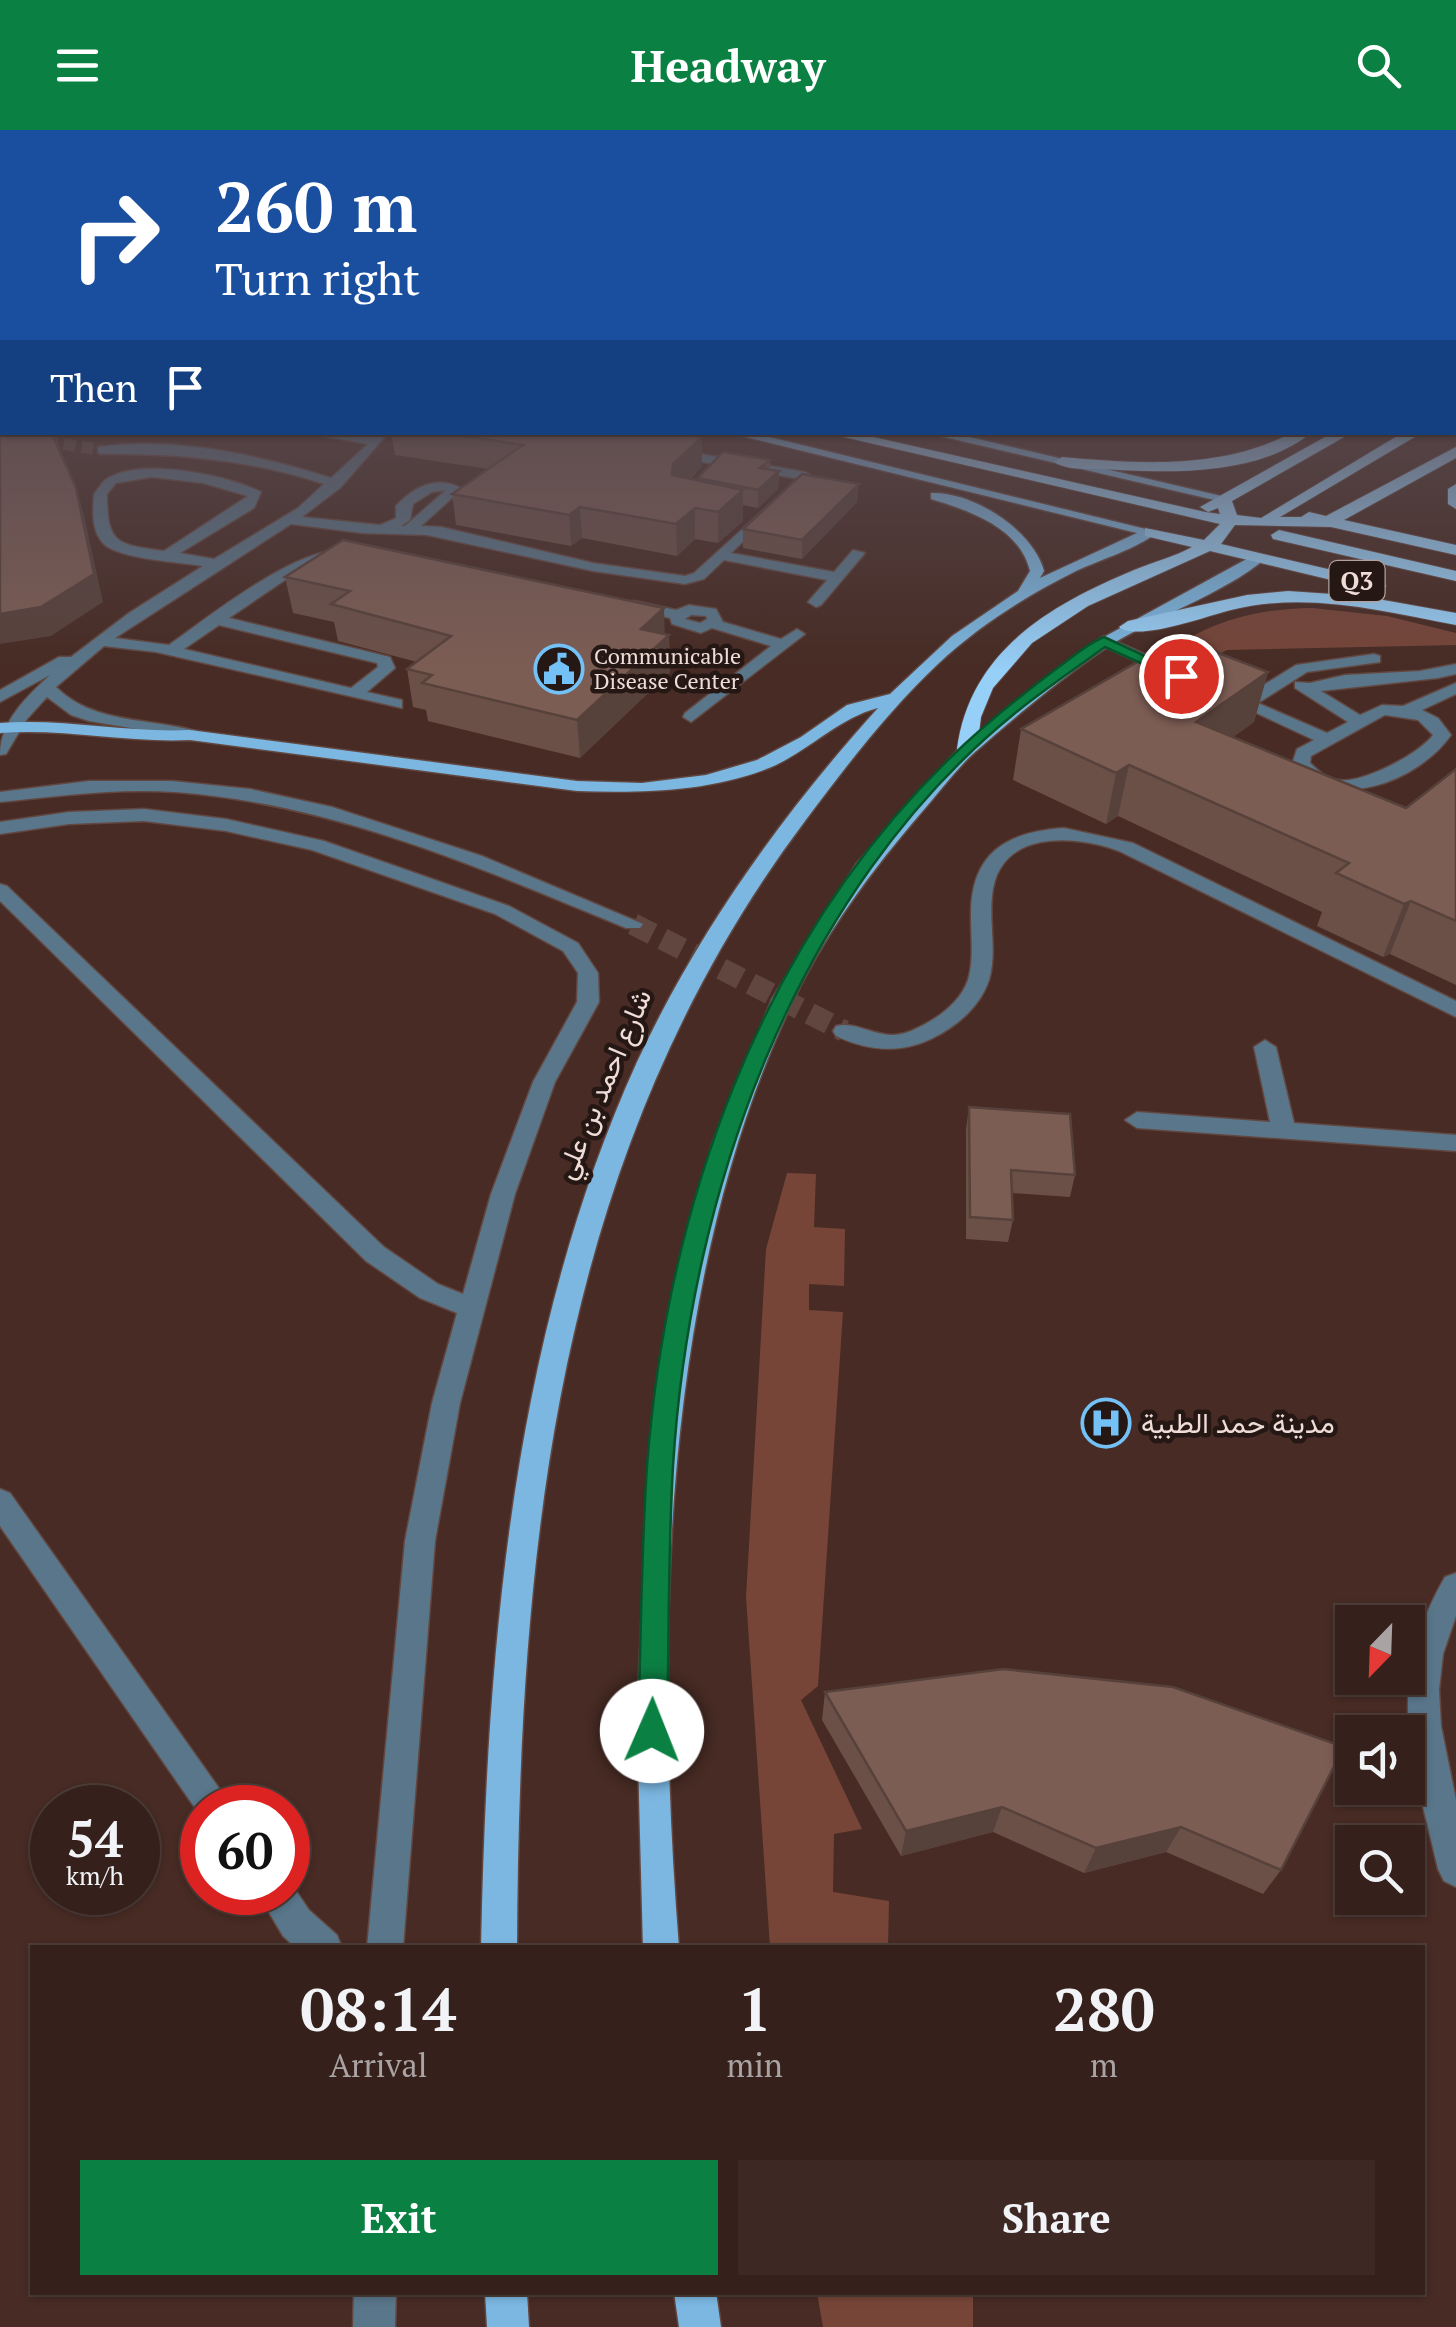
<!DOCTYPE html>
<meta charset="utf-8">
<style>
body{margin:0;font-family:"PT Serif",Vazirmatn,serif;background:#3d2824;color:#f1f3f6;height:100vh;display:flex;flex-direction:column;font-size:38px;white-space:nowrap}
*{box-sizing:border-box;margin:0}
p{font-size:32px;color:#aaa3a3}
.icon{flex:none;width:55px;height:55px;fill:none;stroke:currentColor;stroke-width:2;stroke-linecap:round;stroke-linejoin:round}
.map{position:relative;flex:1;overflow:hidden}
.sheet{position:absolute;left:30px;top:1815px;width:1395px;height:350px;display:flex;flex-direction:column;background:#35201b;border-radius:0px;box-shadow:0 2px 8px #0004,0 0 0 2px #4f3e3a}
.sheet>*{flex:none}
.top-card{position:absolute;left:0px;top:0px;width:1458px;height:305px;box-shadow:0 2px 8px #0004,0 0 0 2px #4f3e3a;background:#1a4fa0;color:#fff;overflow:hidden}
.needle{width:65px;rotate:203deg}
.fabs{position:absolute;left:1335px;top:1475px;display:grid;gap:20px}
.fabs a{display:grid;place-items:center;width:90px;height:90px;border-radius:0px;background:#35201b;box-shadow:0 2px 8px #0004,0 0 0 2px #4f3e3a;font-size:50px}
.speed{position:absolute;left:30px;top:1655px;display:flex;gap:20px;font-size:50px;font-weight:700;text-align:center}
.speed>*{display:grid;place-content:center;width:130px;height:130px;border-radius:50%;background:#35201b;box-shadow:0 2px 8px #0004,0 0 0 2px #4f3e3a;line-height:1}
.speed small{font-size:25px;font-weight:400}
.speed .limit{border:15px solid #d22;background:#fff;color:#111}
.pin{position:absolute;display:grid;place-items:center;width:85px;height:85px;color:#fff;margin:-42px;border:5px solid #fff;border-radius:50%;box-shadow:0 2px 10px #0007}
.me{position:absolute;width:110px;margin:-55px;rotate:1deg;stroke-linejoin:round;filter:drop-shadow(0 0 8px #0008)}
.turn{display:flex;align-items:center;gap:35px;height:210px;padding:0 50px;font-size:45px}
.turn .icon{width:130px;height:130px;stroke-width:2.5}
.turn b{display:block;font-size:70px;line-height:85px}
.then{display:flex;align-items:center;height:95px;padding:0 50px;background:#0003;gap:20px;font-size:38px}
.eta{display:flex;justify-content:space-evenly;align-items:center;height:170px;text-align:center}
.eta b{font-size:60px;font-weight:600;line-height:70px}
.primary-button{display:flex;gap:20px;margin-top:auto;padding:20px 50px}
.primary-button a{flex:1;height:115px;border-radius:0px;background:#0b8043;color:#fff;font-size:40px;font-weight:600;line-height:115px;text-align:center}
.primary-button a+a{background:#3d2824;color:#f1f3f6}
header{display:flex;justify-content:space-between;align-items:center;height:130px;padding:0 50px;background:#0b8043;color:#fff;font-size:45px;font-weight:600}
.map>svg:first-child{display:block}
.green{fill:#764538}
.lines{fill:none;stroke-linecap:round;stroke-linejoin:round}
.minor-tunnel-far1{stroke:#60463f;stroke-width:12;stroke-dasharray:12 6;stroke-linecap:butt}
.minor-tunnel{stroke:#60463f;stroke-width:22;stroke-dasharray:22 11;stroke-linecap:butt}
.minor-casing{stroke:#624741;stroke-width:3}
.major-casing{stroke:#624741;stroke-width:3}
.highway-casing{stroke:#624741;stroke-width:2}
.minor{fill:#59768a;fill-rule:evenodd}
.major{fill:#7bb7e1;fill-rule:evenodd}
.highway{fill:#96cff8;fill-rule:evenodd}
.wall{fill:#6b5048}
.shaded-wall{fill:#57413b}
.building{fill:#7c5d54;stroke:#57413b;stroke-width:2.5}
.route{fill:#0b8043;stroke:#07532c;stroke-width:2.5}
.labels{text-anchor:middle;stroke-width:9;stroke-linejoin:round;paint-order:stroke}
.far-poi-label{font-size:22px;fill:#efdcd7;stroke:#241714;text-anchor:start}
.shield{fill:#241714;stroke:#b2a19c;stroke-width:2.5}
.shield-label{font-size:25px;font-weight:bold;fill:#efdcd7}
.street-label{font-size:28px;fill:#efdcd7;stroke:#241714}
.poi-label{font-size:28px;fill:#efdcd7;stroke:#241714;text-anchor:start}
</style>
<header><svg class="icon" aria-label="menu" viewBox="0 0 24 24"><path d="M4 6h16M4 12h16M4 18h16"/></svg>Headway<svg class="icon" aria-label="search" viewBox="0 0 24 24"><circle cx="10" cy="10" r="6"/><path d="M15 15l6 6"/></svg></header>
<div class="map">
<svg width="1456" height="2197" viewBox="0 0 1456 2197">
<rect width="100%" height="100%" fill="#472b24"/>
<!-- green -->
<g class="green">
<path d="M1312,478L1387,486L1456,503V515L1227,520L1203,533L1182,512C1225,487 1263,479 1312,478Z"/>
<polygon points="787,1043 816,1044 814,1097 845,1099 844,1156 809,1154 809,1180 843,1182 818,1556 801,1570 862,1699 834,1704 833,1762 889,1771 888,1817 770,1817 746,1467 766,1119"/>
<polygon points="817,2163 973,2163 973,2197 823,2197"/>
</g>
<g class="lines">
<!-- minor-tunnel-far1 -->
<polyline class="minor-tunnel-far1" points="46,311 102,320"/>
<!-- minor-tunnel -->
<polyline class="minor-tunnel" points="633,794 844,901"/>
<!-- minor casing -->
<g class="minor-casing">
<g id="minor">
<rect x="0" y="247" width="2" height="7"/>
<rect x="0" y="285" width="2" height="8"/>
<path d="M300,302L373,307L376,302H389L341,357L302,387L380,395L396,388V376C413,357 439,344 462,359L421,396L441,397L593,433L685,446L694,443L768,376L775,380L773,383L731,423L834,442L853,420L865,423L821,475L816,477L808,472L827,450L724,430L704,449L685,454L593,441L427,405L362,403L291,394L115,508L169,515C204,491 316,399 356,425L354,428L304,437L229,488L390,527L395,538L367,562L402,570V578L156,522L104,516L56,557C93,594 149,588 196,601V609L89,591L71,585L47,567L27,589L6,624L0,625C0,592 26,567 50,545L0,572V560L59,527H71L129,483L203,436C180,432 115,429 102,412C91,398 93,380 94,364C99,358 103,350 110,347C145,328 227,345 261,362L254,378L180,423L214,429L298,378L324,354C252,330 178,323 102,324L98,323V317C172,306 260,325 331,348L368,314ZM152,347L203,353L248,366L164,421C118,414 107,416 107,364L116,353ZM446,360L405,396H401L410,390L413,374L432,362ZM219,495L377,533L378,537L351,558L184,519Z"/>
<polygon points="672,319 805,342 812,346 805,350 668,326 666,323"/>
<path d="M634,471L676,480L689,475L716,479L723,492L781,509L797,499L805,504L691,592L683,587L685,583L771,516L712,498L701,503L672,494L670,488L629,479V473ZM691,485L706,486L707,489L700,493L685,489Z"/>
<polygon points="1104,506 1181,540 1183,543 1169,546 1098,514 1096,511"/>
<path d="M1374,524L1380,526V532L1307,542L1258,573L1327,603L1348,592L1295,558V552L1310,553L1345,545L1420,541L1456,534V544L1438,548L1321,561L1360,585L1382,575L1403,576L1456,553V564L1422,580L1438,588L1451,605C1418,652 1333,684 1292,634L1297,619L1314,610L1222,567L1230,562L1244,567L1296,535ZM1385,585L1418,590L1433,605C1419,624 1362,654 1338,650C1325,648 1319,641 1310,633L1311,626Z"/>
<path d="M89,651H172L250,659L332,677L482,726L643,794L640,798H626C480,738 335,674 175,662C117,658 58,666 0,672V662Z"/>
<polygon points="144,679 226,689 324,711 509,776 578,813 598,843 599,872 555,952 515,1064 460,1273 435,1411 403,1818 367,1818 405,1411 432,1273 457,1183 420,1168 366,1131 0,771 0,754 7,756 384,1117 438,1154 463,1164 491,1064 533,952 577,872 578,843 563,821 495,784 312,720 226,701 144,691 69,694 0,704 0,692 69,682"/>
<path d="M1064,698L1133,713L1456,871V887L1119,721C1072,704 998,700 992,766C989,794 997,823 989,850C980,877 956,897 931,909C899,924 868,921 836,906L833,901L836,896C861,890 880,914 911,901C934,891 959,875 968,850C974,830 971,808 971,787C970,724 1005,702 1064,698Z"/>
<polygon points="1265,910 1276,917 1294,993 1456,1005 1456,1021 1137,998 1125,990 1137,982 1270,992 1254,917"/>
<polygon points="0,1359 10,1363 233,1678 202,1678 202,1688 0,1396"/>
<path d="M1456,1443V1486L1443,1524L1439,1560L1441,1596L1456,1670V1757L1444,1751L1438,1739C1412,1626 1383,1555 1445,1447Z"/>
<polygon points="288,1749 309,1780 337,1805 342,1818 296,1818 283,1806 257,1762 288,1762"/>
<polygon points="354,2162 396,2162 395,2197 353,2197"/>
</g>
</g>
<!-- major casing -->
<g class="major-casing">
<g id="major">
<path d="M725,302H749L1158,402C1136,419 1102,429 1076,441C1026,466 980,495 939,533C889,580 846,636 805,691C556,1023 519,1415 517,1818H481C487,1519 512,1207 637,932C697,803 783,683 878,578C838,588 808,622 769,638C708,662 642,663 577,661L190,610C126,613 64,598 0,603V593C64,588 126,603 190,600L577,651L642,653L706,645L757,630L801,607L847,575L890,564L952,506L1018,461L1030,441C1019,397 970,381 931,369V363C973,361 1034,401 1044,441L1040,448L1137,403Z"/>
<polygon points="923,302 948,302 1230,368 1223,372"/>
<path d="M1254,425L1266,428C1223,465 1152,487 1103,520C1059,550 1015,587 975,622C955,640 939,663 921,683C872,740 825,803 793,871C659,1153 655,1512 679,1818H643L637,1591L648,1337L672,1170L712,1014L772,869L856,734L961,616L1093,513Z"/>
<polygon points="485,2162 527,2162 529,2197 487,2197"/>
<polygon points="674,2162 716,2162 721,2197 679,2197"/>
</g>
</g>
<!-- highway casing -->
<g class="highway-casing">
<g id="highway">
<rect x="1455" y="233" width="1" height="5"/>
<polygon points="1456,272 1456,281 1455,281 1455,272"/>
<path d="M822,302H851L1205,382L1220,384L1218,378L1208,382L1200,377L1334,302H1353L1232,371L1237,385L1261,388L1404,302H1423L1280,387H1301L1309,382L1326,386L1456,317V328L1344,390L1456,415V425L1331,397L1235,395L1221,414L1383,452L1386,456L1377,461L1210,421L1088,476L1032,513L993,558L981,587L977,619L967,625L957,619C970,521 1050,475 1134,440C1153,432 1174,427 1192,417L1145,406V398L1204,410L1220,394Z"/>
<path d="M1293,302H1312C1258,347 1166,343 1099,339C1085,339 1066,340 1054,332L1062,327C1138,334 1224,340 1293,302Z"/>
<polygon points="1456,354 1456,379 1448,374 1448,359"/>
<polygon points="1279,400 1456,441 1456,451 1273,409 1271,405"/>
<path d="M1288,461L1361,466L1456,483V495C1382,481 1307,461 1231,480C1207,486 1137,512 1119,497L1128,491L1247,465Z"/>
</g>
</g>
<!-- minor -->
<use href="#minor" class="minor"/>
<!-- major -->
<use href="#major" class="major"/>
<!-- highway -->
<use href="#highway" class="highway"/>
</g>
<!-- wall -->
<g class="wall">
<polygon points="391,302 672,302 702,336 690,349 698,351 698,348 770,330 770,339 779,341 778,359 758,378 743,375 743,391 718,413 695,409 677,426 582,408 571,416 456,395 452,364 488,339 395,325"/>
<polygon points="857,372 802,429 743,418 743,399"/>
<polygon points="285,447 669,505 670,542 580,628 428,591 426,580 413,577 407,539 417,532 338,511 334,492 293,483"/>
<polygon points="1268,542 1254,592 1233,607 1406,678 1456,639 1456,855 1390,824 1383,827 1317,796 1322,782 1118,686 1106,694 1013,650 1021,599"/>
<polygon points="969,977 1075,1045 1070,1067 1012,1063 1013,1090 1008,1112 966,1109 966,999"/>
<polygon points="1003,1539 1281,1740 1263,1764 1166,1722 1084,1743 993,1702 901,1726 822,1590 825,1562"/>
</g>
<!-- shaded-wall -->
<g class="shaded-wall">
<polygon points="702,307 702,336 673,364 673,334"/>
<polygon points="779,341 778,359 758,378 758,360"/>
<polygon points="859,354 857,372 802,429 802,410"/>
<polygon points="76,358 84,385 103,472 51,506 0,514 0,484"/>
<polygon points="743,360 743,391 718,413 718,382"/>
<polygon points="580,377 582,408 571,416 569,385"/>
<polygon points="695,378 695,409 677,426 676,394"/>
<polygon points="664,478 665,509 669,505 670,542 580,628 577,590 641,499"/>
<polygon points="1268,542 1254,592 1184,642 1196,592"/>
<polygon points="1129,635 1118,686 1106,694 1116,643"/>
<polygon points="1411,771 1390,824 1383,827 1404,774"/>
<polygon points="1002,1677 993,1702 901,1726 906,1701"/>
<polygon points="1181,1697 1166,1722 1084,1743 1096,1718"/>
</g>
<!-- building -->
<g class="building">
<polygon points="9,302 51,302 76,358 94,444 41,477 0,484 0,306"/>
<polygon points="438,302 672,302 702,307 673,334 672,345 743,360 718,382 695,378 676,394 580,377 569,385 452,364 523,315"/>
<polygon points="723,322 770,330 760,338 779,341 758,360 698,348"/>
<polygon points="802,344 859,354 802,410 743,399"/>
<polygon points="343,410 664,478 641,499 669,505 577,590 422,553 432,545 407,539 451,506 331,474 350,461 285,447"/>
<polygon points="1179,508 1268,542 1196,592 1406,678 1456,639 1456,791 1411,771 1404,774 1336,743 1349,733 1129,635 1116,643 1021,599"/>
<polygon points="969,977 1070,984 1075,1045 1011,1040 1013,1090 970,1087"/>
<polygon points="1003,1539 1173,1557 1344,1617 1281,1740 1181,1697 1096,1718 1002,1677 906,1701 825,1562"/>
</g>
<!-- sky -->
<linearGradient id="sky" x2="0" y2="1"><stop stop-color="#271814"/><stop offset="0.43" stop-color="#584a50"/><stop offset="1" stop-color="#584a50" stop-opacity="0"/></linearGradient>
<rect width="1456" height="540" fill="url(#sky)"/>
<!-- route -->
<path class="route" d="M1104,507L1188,546L1176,549L1105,517C1075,539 1043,560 1014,584C795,762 690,1062 673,1336C668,1424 669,1513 667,1601L663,1611L652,1616L642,1611L638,1601C641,1513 641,1424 647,1336C667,1076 760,812 950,628C985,594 1021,565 1060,536C1074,526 1088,513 1104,507Z"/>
<!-- icons -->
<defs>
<g id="civic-ring" transform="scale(2.5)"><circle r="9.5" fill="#241714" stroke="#73c1f6" stroke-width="1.5"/><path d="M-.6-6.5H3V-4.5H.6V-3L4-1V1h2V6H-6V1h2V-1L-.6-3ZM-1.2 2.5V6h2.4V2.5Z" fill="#73c1f6"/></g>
<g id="hospital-ring" transform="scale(2.5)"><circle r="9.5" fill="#241714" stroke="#73c1f6" stroke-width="1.5"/><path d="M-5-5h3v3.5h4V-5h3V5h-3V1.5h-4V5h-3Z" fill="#73c1f6"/></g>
</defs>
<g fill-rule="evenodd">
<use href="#civic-ring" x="559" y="539"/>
<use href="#hospital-ring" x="1106" y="1293"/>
</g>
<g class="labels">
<!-- far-poi labels -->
<g class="far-poi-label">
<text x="594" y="534">Communicable<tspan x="594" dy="25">Disease Center</tspan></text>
</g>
<!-- shield labels -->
<rect class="shield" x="1329.5" y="431" width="55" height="40" rx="8"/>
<g class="shield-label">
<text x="1357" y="460">Q3</text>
</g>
<!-- street labels -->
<g class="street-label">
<text transform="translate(603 954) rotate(-67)" y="10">شارع احمد بن علي</text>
</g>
<!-- poi labels -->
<g class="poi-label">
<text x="1141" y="1303">مدينة حمد الطبية</text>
</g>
</g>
</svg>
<div class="fabs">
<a><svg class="needle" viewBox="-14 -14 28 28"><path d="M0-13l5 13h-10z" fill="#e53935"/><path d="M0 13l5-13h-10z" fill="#aaa3a3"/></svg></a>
<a><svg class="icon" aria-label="sound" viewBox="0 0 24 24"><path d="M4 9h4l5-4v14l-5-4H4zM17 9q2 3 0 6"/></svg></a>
<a><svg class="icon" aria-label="search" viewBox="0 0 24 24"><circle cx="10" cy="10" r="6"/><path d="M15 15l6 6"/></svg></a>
</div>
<div class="speed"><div>54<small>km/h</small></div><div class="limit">60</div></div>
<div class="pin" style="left:1181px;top:546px;background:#d93025"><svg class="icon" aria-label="arrive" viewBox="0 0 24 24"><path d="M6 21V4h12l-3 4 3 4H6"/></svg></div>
<svg class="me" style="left:652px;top:1601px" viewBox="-20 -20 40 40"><circle r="19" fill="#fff"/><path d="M0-13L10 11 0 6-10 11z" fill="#0b8043"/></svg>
<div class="top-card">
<div class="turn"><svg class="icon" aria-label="right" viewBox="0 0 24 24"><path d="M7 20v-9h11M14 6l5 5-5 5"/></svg><div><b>260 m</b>Turn right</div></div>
<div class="then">Then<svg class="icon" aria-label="arrive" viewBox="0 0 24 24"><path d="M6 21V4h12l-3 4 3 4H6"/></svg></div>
</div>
<section class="sheet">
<div class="eta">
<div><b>08:14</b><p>Arrival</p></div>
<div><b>1</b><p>min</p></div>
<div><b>280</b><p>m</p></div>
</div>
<div class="primary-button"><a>Exit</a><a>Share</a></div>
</section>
</div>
